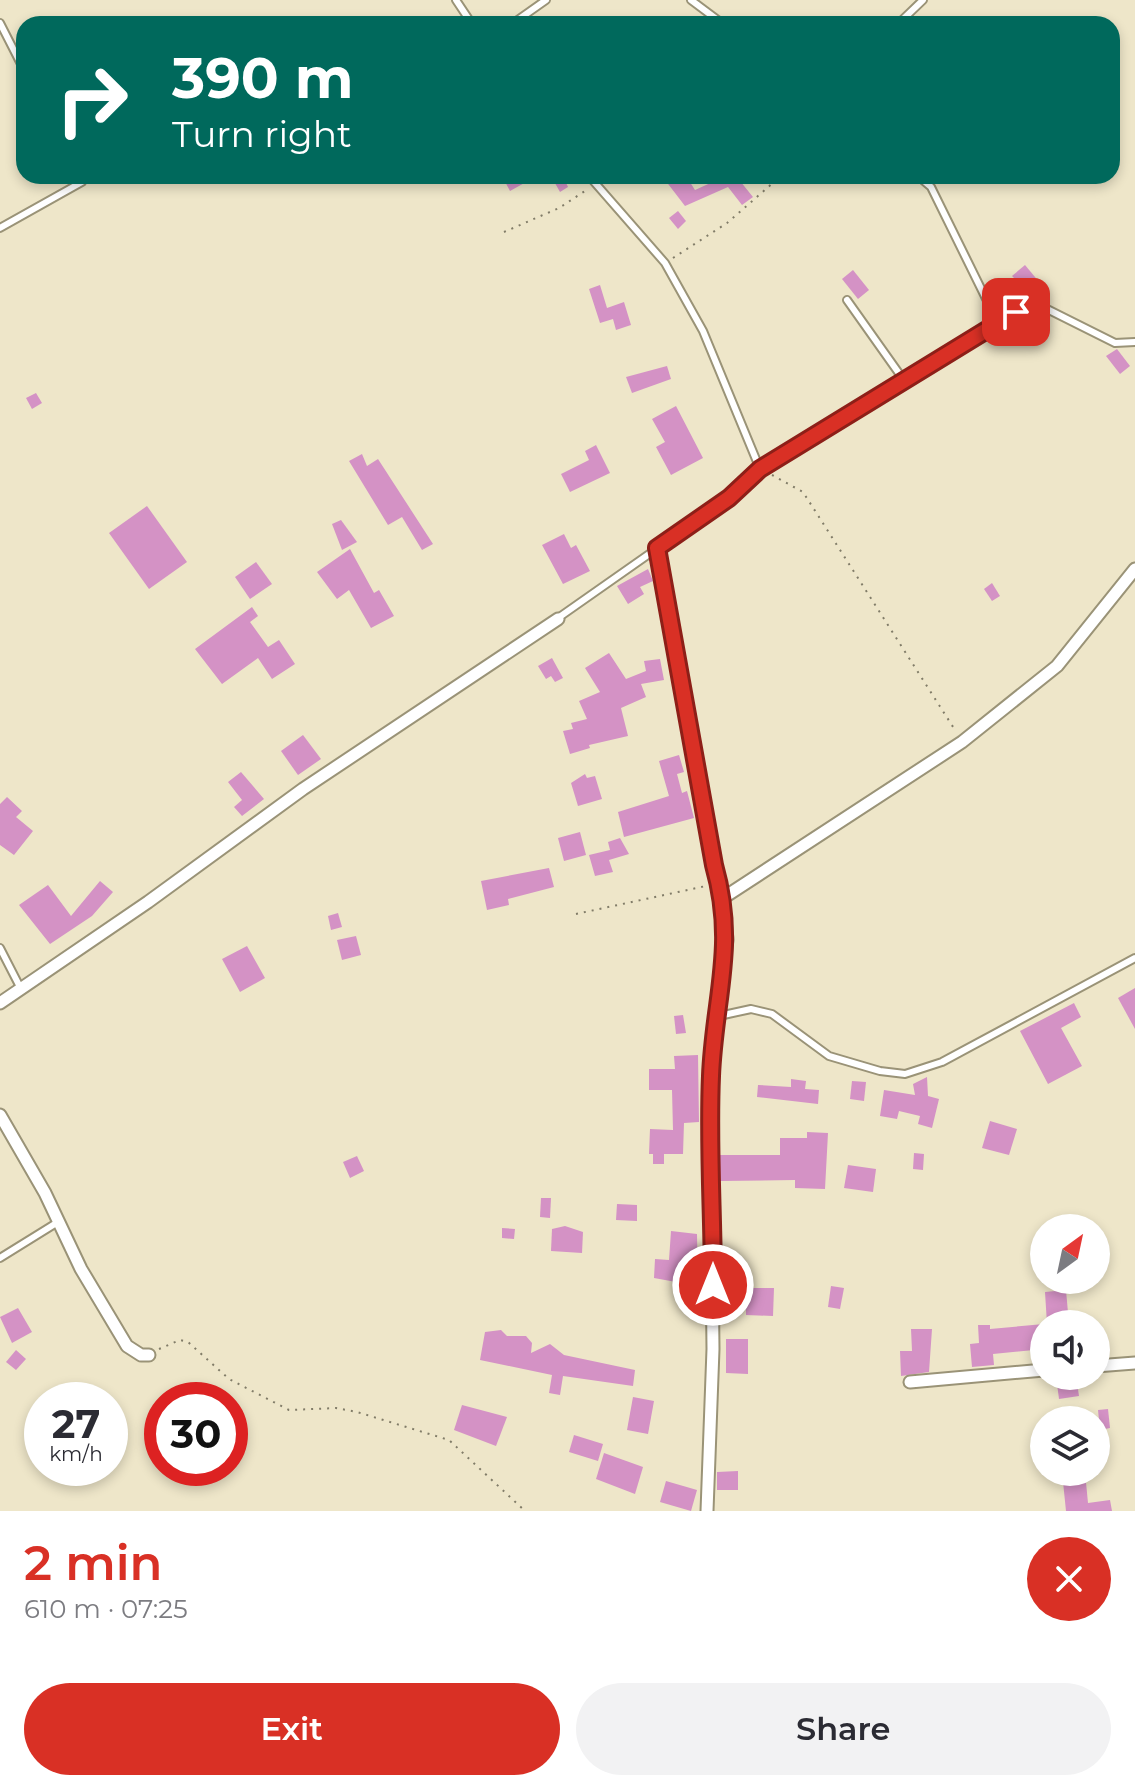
<!DOCTYPE html>
<meta charset="utf-8">
<style>
body{margin:0;font-family:Montserrat,sans-serif;background:#f2f2f3;color:#2b2b33;height:100vh;display:flex;flex-direction:column;font-size:30px;white-space:nowrap}
*{box-sizing:border-box;margin:0}
p{font-size:26px;color:#7c7c81}
.icon{flex:none;width:44px;height:44px;fill:none;stroke:currentColor;stroke-width:2;stroke-linecap:round;stroke-linejoin:round}
.map{position:relative;height:1511px;overflow:hidden}
.sheet{display:flex;flex-direction:column;background:#fff;flex:1}
.sheet>*{flex:none}
.banner{position:absolute;left:16px;top:16px;width:1104px;height:168px;border-radius:24px;box-shadow:0 4px 12px #0003;background:#00695c;color:#fff;overflow:hidden}
.needle{width:52px;rotate:33deg}
.buttons{position:absolute;left:1030px;top:1214px;display:grid;gap:16px}
.buttons a{display:grid;place-items:center;width:80px;height:80px;border-radius:50%;background:#fff;box-shadow:0 4px 12px #0003;font-size:40px}
.speed{position:absolute;left:24px;top:1382px;display:flex;gap:16px;font-size:40px;font-weight:700;text-align:center}
.speed>*{display:grid;place-content:center;width:104px;height:104px;border-radius:50%;background:#fff;box-shadow:0 4px 12px #0003;line-height:1}
.speed small{font-size:20px;font-weight:400}
.speed .limit{border:12px solid #d22;background:#fff;color:#111}
.pin{position:absolute;display:grid;place-items:center;width:68px;height:68px;color:#fff;margin:-34px;border-radius:16px;box-shadow:0 4px 12px #0006}
.me{position:absolute;width:88px;margin:-44px;rotate:0deg;stroke-linejoin:round;filter:drop-shadow(0 0 6px #0008)}
.turn{display:flex;align-items:center;gap:28px;height:168px;padding:0 24px;font-size:36px}
.turn .icon{width:104px;height:104px;stroke-width:2.5}
.turn b{display:block;font-size:56px;line-height:68px}
.round{display:grid;place-items:center;flex:none;width:84px;height:84px;border-radius:42px;background:#f2f2f3}
.overview{display:flex;align-items:center;justify-content:space-between;height:136px;padding:0 24px}
h1{font-size:48px;font-weight:600;line-height:60px;color:#d93025}
.cta{display:flex;gap:16px;margin-top:auto;padding:16px 24px}
.cta a{flex:1;height:92px;border-radius:48px;background:#d93025;color:#fff;font-size:32px;font-weight:600;line-height:92px;text-align:center}
.cta a+a{background:#f2f2f3;color:#2b2b33}
.map>svg:first-child{display:block}
.building{fill:#d492c5}
.lines{fill:none;stroke-linecap:round;stroke-linejoin:round}
.service-casing{stroke:#9a9377;stroke-width:10}
.minor-casing{stroke:#9a9377;stroke-width:15}
.path{stroke:#817c68;stroke-width:2;stroke-dasharray:2 6;stroke-linecap:butt}
.service{stroke:#fff;stroke-width:6}
.minor{stroke:#fff;stroke-width:11}
.route-casing{stroke:#8d1f18;stroke-width:20}
.route{stroke:#d93025;stroke-width:14}
</style>
<div class="map">
<svg width="1135" height="1511" viewBox="0 0 1135 1511">
<rect width="100%" height="100%" fill="#eee6c9"/>
<!-- building -->
<g class="building">
<polygon points="502,176 537,176 510,191"/>
<polygon points="551,176 563,176 568,187 560,192"/>
<polygon points="662,176 686,176 695,190 717,180 716,176 736,176 753,197 742,205 728,187 685,206"/>
<polygon points="678,211 686,221 678,229 669,218"/>
<polygon points="1025,265 1045,289 1034,298 1012,276"/>
<polygon points="853,270 869,290 858,299 842,279"/>
<polygon points="600,285 607,308 624,302 631,325 616,330 613,319 600,323 589,289"/>
<polygon points="1117,349 1130,366 1120,374 1106,356"/>
<polygon points="667,366 671,379 632,393 626,377"/>
<polygon points="36,393 42,403 32,409 26,398"/>
<polygon points="676,406 703,458 671,475 656,447 665,442 652,419"/>
<polygon points="596,445 610,473 570,492 561,474 589,460 585,451"/>
<polygon points="362,454 367,466 378,459 433,544 422,550 402,517 388,525 349,461"/>
<polygon points="147,506 187,562 149,589 109,533"/>
<polygon points="341,520 357,542 342,550 332,524"/>
<polygon points="564,534 571,548 576,545 590,571 563,584 542,545"/>
<polygon points="350,549 374,593 379,590 394,616 371,628 349,590 337,599 317,572"/>
<polygon points="256,562 272,584 250,599 235,577"/>
<polygon points="648,569 653,581 640,587 644,594 628,604 617,586"/>
<polygon points="992,583 1000,596 992,601 984,589"/>
<polygon points="252,607 258,616 250,622 268,647 279,640 295,664 272,679 258,658 222,684 195,649"/>
<polygon points="609,653 626,679 646,671 644,661 660,659 664,680 641,684 646,697 621,708 628,736 589,745 590,748 570,754 563,731 573,729 571,723 587,719 579,701 600,692 585,668"/>
<polygon points="552,658 563,678 555,682 551,676 546,679 538,666"/>
<polygon points="303,735 321,759 298,775 281,751"/>
<polygon points="679,755 684,772 677,774 682,793 687,791 694,818 624,837 618,812 669,796 659,761"/>
<polygon points="241,772 264,799 242,816 234,807 242,800 228,782"/>
<polygon points="585,774 587,778 595,776 602,799 578,806 571,783"/>
<polygon points="7,797 22,811 16,817 33,831 14,855 0,845 0,804"/>
<polygon points="580,832 586,855 564,861 558,838"/>
<polygon points="620,838 629,854 609,860 613,872 595,876 589,855 610,850 608,842"/>
<polygon points="549,868 554,887 508,899 509,905 487,910 481,881"/>
<polygon points="100,881 113,892 92,916 50,944 19,905 48,885 71,916"/>
<polygon points="338,913 342,927 331,930 328,916"/>
<polygon points="356,936 361,955 342,960 337,940"/>
<polygon points="247,946 265,978 240,992 222,959"/>
<polygon points="1135,988 1135,1029 1118,998"/>
<polygon points="1074,1003 1081,1017 1061,1028 1082,1066 1048,1084 1020,1031"/>
<polygon points="683,1015 686,1033 676,1034 674,1016"/>
<polygon points="698,1055 699,1122 684,1123 683,1154 664,1154 664,1164 653,1164 653,1154 649,1154 650,1129 673,1130 672,1090 649,1090 649,1069 675,1069 674,1056"/>
<polygon points="927,1077 928,1096 939,1099 932,1128 918,1124 920,1116 899,1111 897,1119 880,1116 884,1090 915,1095 913,1084"/>
<polygon points="791,1079 806,1081 805,1089 819,1090 818,1104 757,1097 758,1085 791,1087"/>
<polygon points="852,1081 866,1082 864,1101 850,1099"/>
<polygon points="990,1121 1017,1129 1009,1155 982,1148"/>
<polygon points="807,1132 828,1133 825,1189 795,1188 795,1180 720,1181 719,1155 780,1155 780,1138 807,1138"/>
<polygon points="914,1153 924,1154 923,1170 913,1169"/>
<polygon points="357,1156 364,1171 350,1178 343,1162"/>
<polygon points="848,1165 876,1169 873,1192 844,1188"/>
<polygon points="541,1198 551,1198 550,1218 540,1217"/>
<polygon points="617,1204 637,1205 637,1221 616,1220"/>
<polygon points="565,1226 583,1232 582,1253 551,1251 552,1229"/>
<polygon points="502,1228 515,1229 514,1239 502,1238"/>
<polygon points="671,1231 697,1234 698,1286 654,1278 655,1259 669,1260"/>
<polygon points="831,1286 844,1288 840,1309 828,1307"/>
<polygon points="746,1288 774,1288 773,1316 746,1315"/>
<polygon points="1066,1290 1069,1324 1047,1324 1045,1292"/>
<polygon points="18,1308 32,1332 12,1343 0,1317"/>
<polygon points="1044,1324 1044,1349 993,1354 994,1365 972,1367 970,1344 979,1343 978,1325 990,1325 990,1329"/>
<polygon points="911,1329 932,1329 929,1372 901,1376 900,1351 912,1351"/>
<polygon points="501,1330 507,1336 526,1336 532,1343 531,1353 550,1344 564,1355 635,1370 633,1386 563,1376 560,1395 549,1393 552,1375 480,1360 485,1332"/>
<polygon points="726,1339 748,1339 748,1374 726,1373"/>
<polygon points="16,1350 26,1359 16,1370 6,1362"/>
<polygon points="1056,1376 1076,1376 1079,1396 1059,1399"/>
<polygon points="633,1397 654,1401 648,1434 627,1430"/>
<polygon points="462,1405 507,1417 496,1446 454,1430"/>
<polygon points="1108,1409 1110,1428 1100,1430 1098,1410"/>
<polygon points="574,1435 603,1444 598,1461 569,1452"/>
<polygon points="604,1453 643,1467 635,1494 596,1479"/>
<polygon points="738,1471 738,1490 717,1490 717,1472"/>
<polygon points="1062,1472 1085,1472 1088,1503 1110,1500 1112,1511 1066,1511"/>
<polygon points="666,1481 697,1490 691,1511 660,1502"/>
</g>
<g class="lines">
<!-- service casing -->
<g class="service-casing">
<g id="service">
<polyline points="456,0 472,24"/>
<polyline points="691,0 723,24"/>
<polyline points="0,23 24,70"/>
<polyline points="512,24 546,0"/>
<polyline points="898,24 923,0"/>
<polyline points="589,176 665,263 703,331 760,469"/>
<polyline points="918,176 931,187 998,323"/>
<polyline points="0,228 82,182 79,176"/>
<polyline points="847,300 903,379 1016,312 1045,308 1115,343 1135,342"/>
<polyline points="558,618 729,498 760,469 903,379"/>
<polyline points="0,948 20,987"/>
<polyline points="719,1016 751,1009 772,1014 829,1056 880,1071 905,1074 942,1062 1135,958"/>
<polyline points="0,1258 58,1222"/>
</g>
</g>
<!-- minor casing -->
<g class="minor-casing">
<g id="minor">
<polyline points="657,548 714,865 723,898 727,940 710,1079 713,1349 707,1511"/>
<polyline points="723,898 962,742 1057,666 1135,569"/>
<polyline points="0,1003 148,902 303,789 558,619"/>
<polyline points="0,1115 45,1193 81,1269 127,1346 141,1355 149,1355"/>
<polyline points="1096,1366 1135,1363"/>
<polyline points="910,1382 1044,1370"/>
</g>
</g>
<!-- path -->
<g class="path">
<polyline points="504,232 559,208 588,189"/>
<polyline points="673,258 727,223 774,182"/>
<polyline points="772,475 803,492 955,730"/>
<polyline points="576,914 706,886"/>
<polyline points="159,1349 180,1340 188,1342 229,1379 289,1410 336,1408 357,1412 449,1440 525,1511"/>
</g>
<!-- service -->
<use href="#service" class="service"/>
<!-- minor -->
<use href="#minor" class="minor"/>
</g>
<g class="lines">
<!-- route casing -->
<g class="route-casing">
<path id="route" d="M713,1285C713,1216 708,1145 711,1076C714,998 737,946 714,865L657,548L729,498L760,469L1016,312"/>
</g>
<!-- route -->
<use href="#route" class="route"/>
</g>
</svg>
<div class="buttons">
<a><svg class="needle" viewBox="-14 -14 28 28"><path d="M0-13l5 13h-10z" fill="#e53935"/><path d="M0 13l5-13h-10z" fill="#7c7c81"/></svg></a>
<a><svg class="icon" aria-label="sound" viewBox="0 0 24 24"><path d="M4 9h4l5-4v14l-5-4H4zM17 9q2 3 0 6"/></svg></a>
<a><svg class="icon" aria-label="layers" viewBox="0 0 24 24"><path d="M12 4l9 5-9 5-9-5zM3 14l9 5 9-5"/></svg></a>
</div>
<div class="speed"><div>27<small>km/h</small></div><div class="limit">30</div></div>
<div class="pin" style="left:1016px;top:312px;background:#d93025"><svg class="icon" aria-label="arrive" viewBox="0 0 24 24"><path d="M6 21V4h12l-3 4 3 4H6"/></svg></div>
<svg class="me" style="left:713px;top:1285px" viewBox="-20 -20 40 40"><circle r="17" fill="#d93025" stroke="#fff" stroke-width="3"/><path d="M0-11L8 9 0 5-8 9z" fill="#fff"/></svg>
<div class="banner">
<div class="turn"><svg class="icon" aria-label="right" viewBox="0 0 24 24"><path d="M7 20v-9h11M14 6l5 5-5 5"/></svg><div><b>390 m</b>Turn right</div></div>
</div>
</div>
<section class="sheet">
<div class="overview"><div><h1>2 min</h1><p>610 m · 07:25</p></div><a class="round" style="background:#d93025;color:#fff"><svg class="icon" aria-label="close" viewBox="0 0 24 24"><path d="M6 6l12 12M18 6L6 18"/></svg></a></div>
<div class="cta"><a>Exit</a><a>Share</a></div>
</section>
